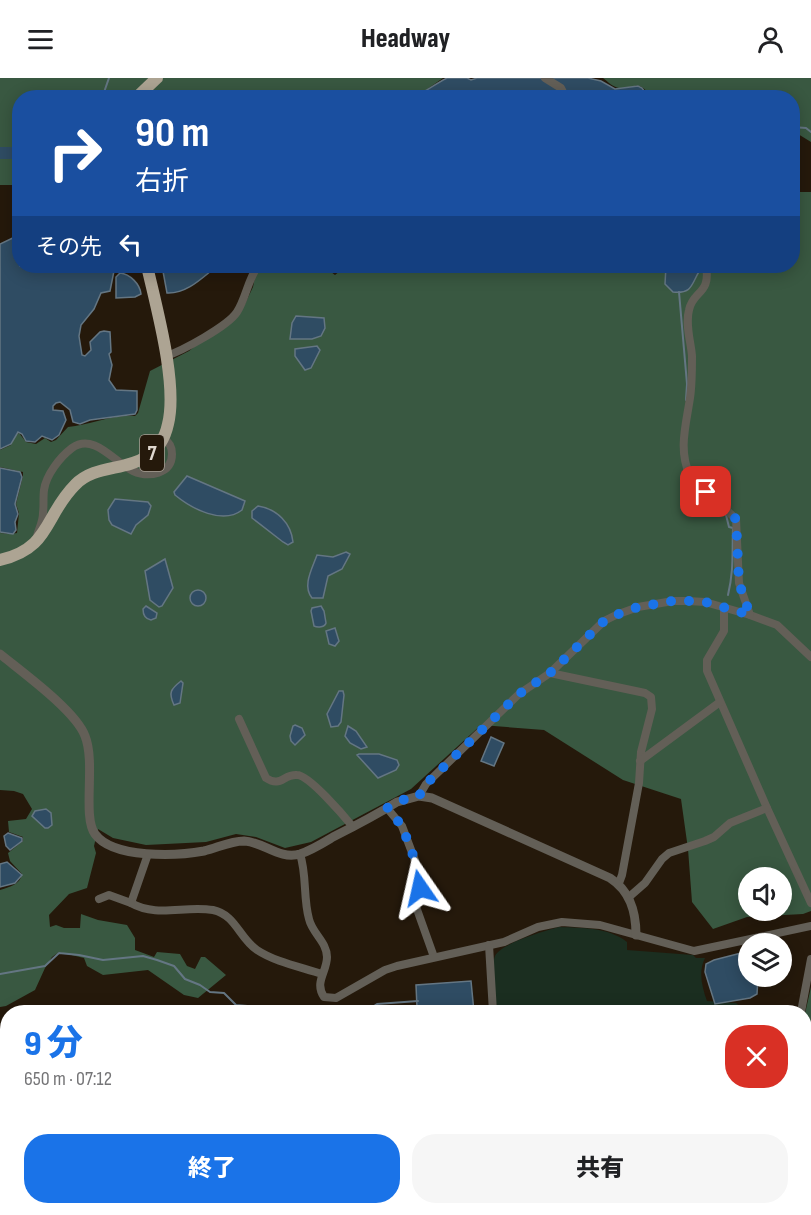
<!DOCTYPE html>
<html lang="ja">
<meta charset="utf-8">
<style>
body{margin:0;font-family:"Sofia Sans Condensed","Noto Sans JP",sans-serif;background:#f6f6f6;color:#202124;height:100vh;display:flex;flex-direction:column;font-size:22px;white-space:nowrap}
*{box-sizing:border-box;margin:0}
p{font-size:20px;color:#757577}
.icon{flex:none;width:33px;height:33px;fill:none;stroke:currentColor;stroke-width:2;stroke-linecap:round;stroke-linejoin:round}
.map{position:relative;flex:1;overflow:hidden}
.panel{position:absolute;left:0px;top:927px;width:812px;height:210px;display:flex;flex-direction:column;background:#fff;border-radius:24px 24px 0 0;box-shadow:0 3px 15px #0003}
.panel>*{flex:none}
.top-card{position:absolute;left:12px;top:12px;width:788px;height:183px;border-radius:24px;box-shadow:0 3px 15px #0003;background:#1a4fa0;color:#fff;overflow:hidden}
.fabs{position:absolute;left:738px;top:789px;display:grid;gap:12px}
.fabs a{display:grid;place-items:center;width:54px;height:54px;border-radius:50%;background:#fff;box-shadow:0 3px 15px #0003;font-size:30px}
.pin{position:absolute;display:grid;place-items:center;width:51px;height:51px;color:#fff;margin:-26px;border-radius:12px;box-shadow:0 3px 9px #0006}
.me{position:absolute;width:66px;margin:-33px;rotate:349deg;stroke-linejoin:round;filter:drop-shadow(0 0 4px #0008)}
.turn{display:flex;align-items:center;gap:21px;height:126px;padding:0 24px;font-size:27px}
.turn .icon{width:78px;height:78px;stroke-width:2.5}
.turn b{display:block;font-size:42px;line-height:51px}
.then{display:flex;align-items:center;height:57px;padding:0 24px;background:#0003;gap:12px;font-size:22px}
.round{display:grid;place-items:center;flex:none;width:63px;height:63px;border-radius:24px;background:#f6f6f6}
.overview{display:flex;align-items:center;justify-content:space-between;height:102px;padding:0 24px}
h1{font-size:36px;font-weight:800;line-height:45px;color:#1a73e8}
.primary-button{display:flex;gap:12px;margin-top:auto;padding:12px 24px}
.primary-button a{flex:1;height:69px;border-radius:24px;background:#1a73e8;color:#fff;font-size:24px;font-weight:800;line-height:69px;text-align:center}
.primary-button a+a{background:#f6f6f6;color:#202124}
header{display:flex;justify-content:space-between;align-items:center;height:78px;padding:0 24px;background:#fff;font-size:27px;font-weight:800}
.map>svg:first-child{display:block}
.green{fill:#1b2e20}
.forest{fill:#395841;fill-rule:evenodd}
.water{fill:#2f4c63;stroke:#647683;stroke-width:1.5}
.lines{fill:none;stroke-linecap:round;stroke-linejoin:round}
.stream{stroke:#647683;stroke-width:2}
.river{stroke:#2f4c63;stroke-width:12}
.minor{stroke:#635f57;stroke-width:8}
.tertiary{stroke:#635f57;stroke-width:9}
.primary{stroke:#ada493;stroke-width:12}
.route{stroke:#1a73e8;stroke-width:10;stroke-dasharray:0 18}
.labels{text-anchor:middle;stroke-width:6;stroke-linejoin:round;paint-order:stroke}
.shield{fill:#25190b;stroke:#a89f94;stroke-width:1.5}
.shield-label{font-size:21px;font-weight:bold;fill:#e0d8cf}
</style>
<header><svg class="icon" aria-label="menu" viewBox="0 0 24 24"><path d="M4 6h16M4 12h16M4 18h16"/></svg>Headway<svg class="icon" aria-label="person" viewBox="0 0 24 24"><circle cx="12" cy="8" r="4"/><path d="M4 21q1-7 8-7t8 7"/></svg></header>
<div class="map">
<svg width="811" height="1137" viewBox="0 0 811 1137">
<rect width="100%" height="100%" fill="#25190b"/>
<!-- green -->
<g class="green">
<path d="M559,849C582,850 608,849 627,864V872L693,877L696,880H705C698,894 702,909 707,923L736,925L747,934H497C496,920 490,890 495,878C501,865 545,853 559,849Z"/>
<polygon points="811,1031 811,1137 731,1137 733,1130 804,1130 804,1041"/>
<rect x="511" y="1130" width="150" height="7"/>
</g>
<!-- forest -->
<g class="forest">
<polygon points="0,0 443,0 423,14 403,19 146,20 136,12 128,19 20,20 19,107 0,107"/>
<path d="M603,0H811V64L798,56L792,57V20L652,19C636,0 638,11 619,10C613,9 608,4 603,0Z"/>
<path d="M792,114H811V833L803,836L747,839L713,851L692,824L688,771L681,721L623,702L544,652L481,647L411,711L311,764L285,770L256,759L236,756L206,764L146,767L113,760L98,751L94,768L96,775L87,810L69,816L49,837L50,849L56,847L64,850H80L81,836L98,842L127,847L135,860V872L154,879L157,874L180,876L187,888L195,891L201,879H205L226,897L198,920L184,917L148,892L103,897L87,888L84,880L59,874L52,879L45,890L35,912L6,928L0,929V812C9,809 20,807 22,796L10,783L8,775L23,763V759L9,754L8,743L26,741L32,731L23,716L14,713L0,712V455L11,456L17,455L19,435L16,426L23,398V394L0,389V372L11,367L15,358L19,355L26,364L36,366L45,360L51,364L56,362L68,349C89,347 114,336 135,338L138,335L150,293L189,273L244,228L253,209L256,194L265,188H323L335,197L346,188H792ZM748,800H782V832H748Z"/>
<polygon points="811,909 811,1006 804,1018 804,940"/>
<polygon points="166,1130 384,1130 385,1137 169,1137"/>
<polygon points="695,1130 717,1130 718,1137 696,1137"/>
</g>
<!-- water -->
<g class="water">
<path d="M447,0H467L471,2L477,0H588L601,3L615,11L638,8L642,10L649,19L412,20C425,14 435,6 447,0Z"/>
<polygon points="19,157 20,188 115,188 110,213 101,215 94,231 81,247 79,258 82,277 85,278 91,272 90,264 100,254 104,253 110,254 111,274 109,276 112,287 109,302 116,312 137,313 137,332 135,336 90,342 80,346 73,344 70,332 60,324 56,325 53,328 53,332 63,333 66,342 59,357 52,362 42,358 35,364 26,363 22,356 18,354 11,366 0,371 0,166"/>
<path d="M162,188H217C203,199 187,216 167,215Z"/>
<path d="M666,188H699L700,192C691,206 693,216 673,214L665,206Z"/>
<path d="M120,195C130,196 140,206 141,216L135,219L116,220V199Z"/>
<polygon points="296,238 324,240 325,250 321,258 312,261 290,261 292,245"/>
<polygon points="317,268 320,272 311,290 305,292 295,278 295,271"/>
<polygon points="0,390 20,394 22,399 15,426 18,436 15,444 16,452 13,456 0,454"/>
<path d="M187,398L245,423L242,432C223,447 192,431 175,417L174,414Z"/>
<polygon points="115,421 148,424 151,428 148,437 136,447 131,456 112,447 109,442 108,432"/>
<path d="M258,428C277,431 291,445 293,464L288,467L283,464L252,440V433Z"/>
<path d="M346,474L350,476L342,491L328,498L323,520H312C302,508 312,491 317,477L333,479Z"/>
<polygon points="165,481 173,510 162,528 159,529 150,522 145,493"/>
<circle cx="198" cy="520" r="8"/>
<path d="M146,528L157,535L156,540L151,542C145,541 143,536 143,531Z"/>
<path d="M321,528L324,533L326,545C325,549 318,550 314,548L311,533L312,530Z"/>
<polygon points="335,550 339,563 335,568 329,566 326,553"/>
<path d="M181,603L183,605L180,625L174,627C168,614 171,611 181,603Z"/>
<polygon points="339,613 343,613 344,617 341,644 338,648 331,649 327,636"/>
<polygon points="295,647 302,650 305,657 295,667 291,663 290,658 293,648"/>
<polygon points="348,648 356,653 367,669 361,671 350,665 345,658"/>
<polygon points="491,659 504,665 494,688 481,683"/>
<polygon points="359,676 379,676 397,682 399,687 396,692 378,700 357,677"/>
<polygon points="46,731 51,735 52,747 48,750 45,750 32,738 35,733"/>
<polygon points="8,755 22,760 22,763 10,772 6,768 4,758"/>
<polygon points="7,784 22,797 15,805 0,809 0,786"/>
<polygon points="741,875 748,876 748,898 758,899 757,916 750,920 715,926 705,894 706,886 714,882"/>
<polygon points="471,903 474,934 417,934 420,933 420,930 417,930 416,907"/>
</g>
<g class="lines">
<!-- stream -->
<g class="stream">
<polyline points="102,20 109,0"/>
<polyline points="792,49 806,50 811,54"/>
<polyline points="679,214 687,306 686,322"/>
<path d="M726,437L729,449L733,450C732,476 734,491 728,517"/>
<polyline points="0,896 45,888 59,875 79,877 103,882 143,878 157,882 174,888 185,901 200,907 210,914 224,915 236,927 260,929 271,934"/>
<polyline points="365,934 377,926 418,923"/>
<polyline points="0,1002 8,1000"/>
<polyline points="163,1130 164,1137"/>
</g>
<!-- river -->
<polyline class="river" points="0,75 20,75"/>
<!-- minor -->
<g class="minor">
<polyline points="545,0 561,10 566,20"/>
<path d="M166,278C182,273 228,248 237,234C246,220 248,201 258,188"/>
<path d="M37,458C39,450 43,444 43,435C44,428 43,420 44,412C46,397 60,379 72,370C94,354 115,385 133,393C149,400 172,396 172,376C172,368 169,365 164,360"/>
<polyline points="724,530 724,553 707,582 707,593 767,730 811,825"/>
<polyline points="750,537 777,547 811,579"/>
<polyline points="550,595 645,615 651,619 652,631 641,674 639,705 622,797 619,805"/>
<path d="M239,641L266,700C281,710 283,696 297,697C309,697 344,738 353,749"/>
<polyline points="640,683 720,624"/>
<path d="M419,718L426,706L519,616L550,595L604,543L616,537L638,529L673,523H688L705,524L750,537L739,505L736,441L690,398C678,372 686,347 690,320C692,307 692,292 692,278C691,264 685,247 689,232C693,212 711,217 706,188"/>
<polyline points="387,730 402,748 422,801 414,823 434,879"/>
<path d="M148,776L131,825C157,840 185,827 213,832C236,837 239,860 257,872C275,884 301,889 322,896"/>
<path d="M300,776C307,797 303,820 309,841C312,855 327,864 327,879C327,894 314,904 324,919L336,920L385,892L397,888L504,864L538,849L562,844L600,847L694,873L811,848"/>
<polyline points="629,819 645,805 662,781 669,775 705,763 714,759 730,745 767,730"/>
<polyline points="99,821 109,817 131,825"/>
<polyline points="489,867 493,934"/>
<polyline points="801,934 811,881"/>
<polyline points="0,1038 8,1037"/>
<polyline points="0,1072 8,1096"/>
<polyline points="457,1130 458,1137"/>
<polyline points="506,1130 507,1137"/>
<polyline points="664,1130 665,1137"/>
<polyline points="30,1133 30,1130"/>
</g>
<!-- tertiary -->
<path class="tertiary" d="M0,576C22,594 76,633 85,658C96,685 82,738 95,756C113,781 177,778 204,773C217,770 230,763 244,763C264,764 279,782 300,776C312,772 323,765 333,759C355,748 376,737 397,724L419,718L432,720L610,800C630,813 636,833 636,857"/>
<!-- primary -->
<g class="primary">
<polyline points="136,20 157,0"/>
<path d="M0,482C51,470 44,438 75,407C94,387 124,393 146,379C158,372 165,360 168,346C178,306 156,228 147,188"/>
<polyline points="0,988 8,991"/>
<polyline points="144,1130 151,1137"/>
</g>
</g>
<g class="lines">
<!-- route -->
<polyline class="route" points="420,810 422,801 402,748 387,730 409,719 419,718 426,706 519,616 550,595 604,543 616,537 638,529 673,523 688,523 705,524 750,537 739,505 736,441 706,414"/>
</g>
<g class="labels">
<!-- shield labels -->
<rect class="shield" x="140" y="357" width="24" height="36" rx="4.5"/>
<g class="shield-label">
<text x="152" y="382">7</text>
</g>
</g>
</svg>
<div class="fabs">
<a><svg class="icon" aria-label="sound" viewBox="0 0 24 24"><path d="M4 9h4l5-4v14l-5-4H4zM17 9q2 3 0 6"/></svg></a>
<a><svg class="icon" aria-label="layers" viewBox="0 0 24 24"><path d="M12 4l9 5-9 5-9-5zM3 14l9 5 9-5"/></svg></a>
</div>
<div class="pin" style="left:706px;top:414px;background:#d93025"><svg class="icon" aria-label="arrive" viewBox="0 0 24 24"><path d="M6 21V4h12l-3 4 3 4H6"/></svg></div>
<svg class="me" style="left:420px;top:810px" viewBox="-20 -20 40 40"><path d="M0-17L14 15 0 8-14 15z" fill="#1a73e8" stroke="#fff" stroke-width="4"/></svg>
<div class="top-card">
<div class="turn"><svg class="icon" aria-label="right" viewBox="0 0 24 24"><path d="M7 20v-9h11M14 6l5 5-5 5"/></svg><div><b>90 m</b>右折</div></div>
<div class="then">その先<svg class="icon" aria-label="left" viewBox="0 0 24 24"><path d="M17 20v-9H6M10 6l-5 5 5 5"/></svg></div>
</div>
<section class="panel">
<div class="overview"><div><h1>9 分</h1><p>650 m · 07:12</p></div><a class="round" style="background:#d93025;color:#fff"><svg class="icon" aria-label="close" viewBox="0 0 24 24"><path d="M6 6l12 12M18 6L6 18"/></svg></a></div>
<div class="primary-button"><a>終了</a><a>共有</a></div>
</section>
</div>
